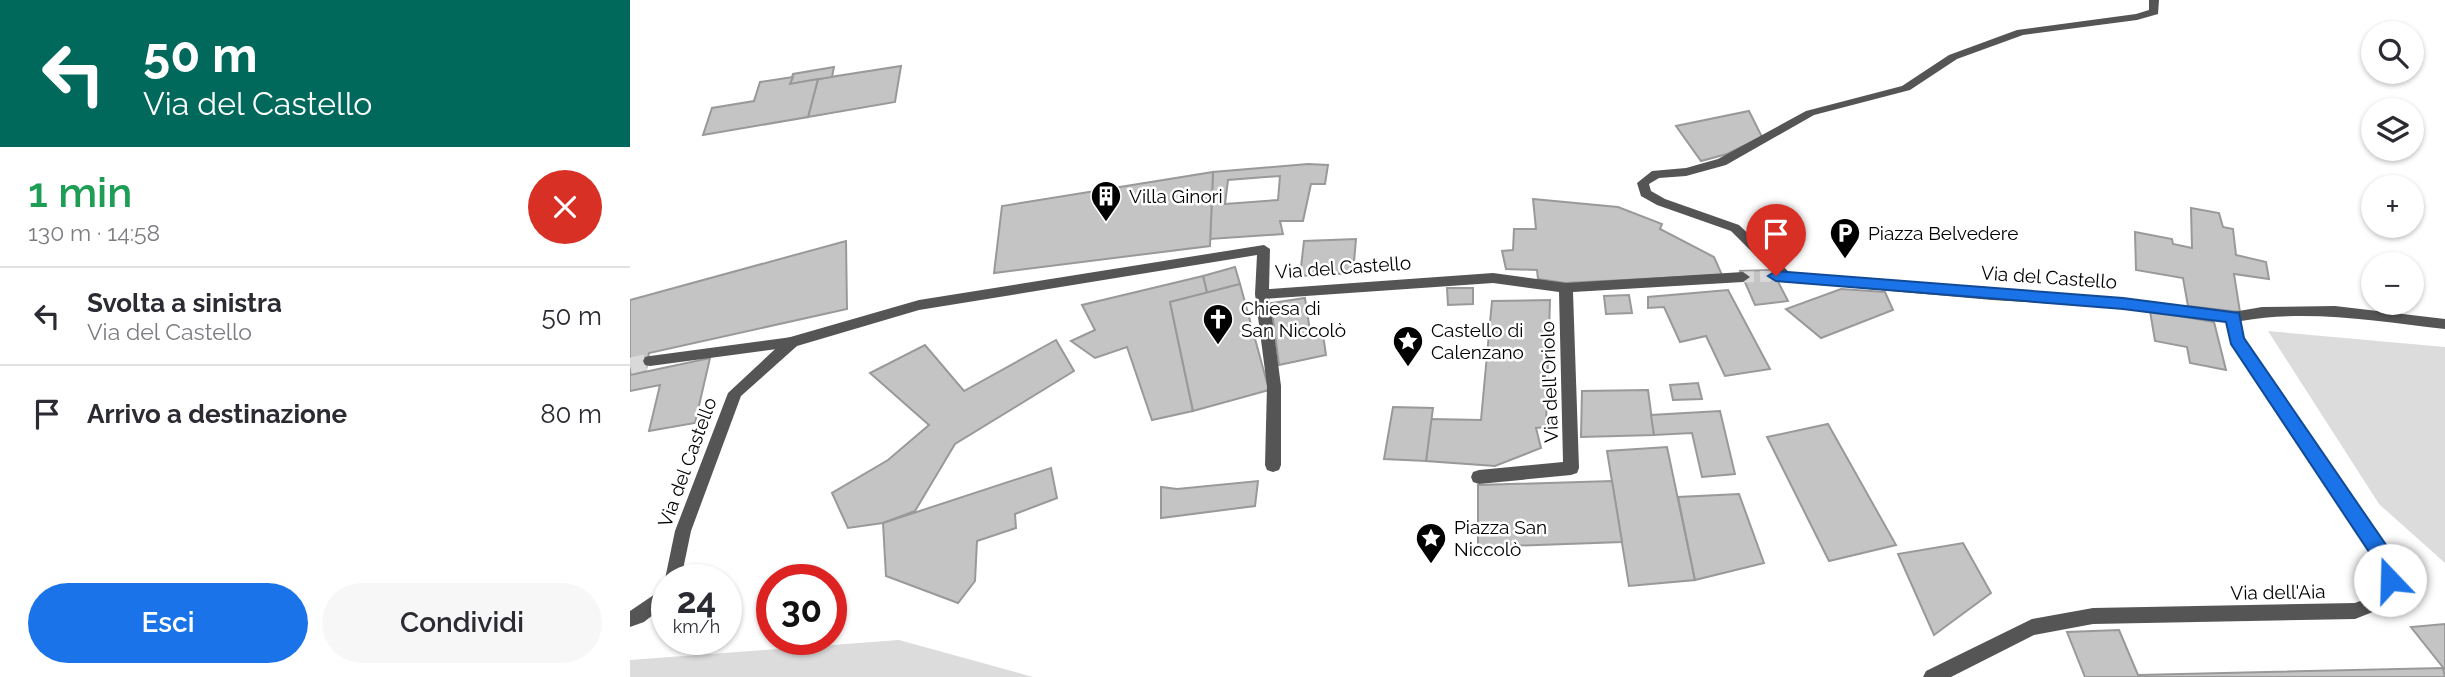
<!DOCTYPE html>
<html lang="it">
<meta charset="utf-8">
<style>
body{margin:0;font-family:Raleway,sans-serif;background:#f7f7f7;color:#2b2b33;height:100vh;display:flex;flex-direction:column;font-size:26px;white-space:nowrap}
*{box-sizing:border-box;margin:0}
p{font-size:23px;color:#7c7c81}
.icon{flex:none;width:38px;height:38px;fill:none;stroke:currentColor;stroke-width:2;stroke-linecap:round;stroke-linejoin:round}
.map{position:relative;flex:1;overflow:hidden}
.sheet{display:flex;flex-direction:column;background:#fff;width:630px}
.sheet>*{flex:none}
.guide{background:#00695c;color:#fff;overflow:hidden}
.controls{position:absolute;left:1731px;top:21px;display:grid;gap:14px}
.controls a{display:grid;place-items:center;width:63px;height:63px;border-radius:50%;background:#fff;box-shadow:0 2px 5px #0004;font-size:35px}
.speed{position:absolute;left:21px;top:564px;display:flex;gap:14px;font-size:35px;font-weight:700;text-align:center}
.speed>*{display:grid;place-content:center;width:91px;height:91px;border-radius:50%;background:#fff;box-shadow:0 2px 5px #0004;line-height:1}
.speed small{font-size:18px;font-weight:400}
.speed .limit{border:10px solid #d22;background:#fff;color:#111}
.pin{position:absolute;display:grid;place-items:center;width:60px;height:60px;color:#fff;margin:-72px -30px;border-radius:50% 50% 50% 0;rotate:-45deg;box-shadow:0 0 7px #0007}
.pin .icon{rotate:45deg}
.me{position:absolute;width:77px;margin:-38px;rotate:339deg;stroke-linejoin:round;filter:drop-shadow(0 0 5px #0008)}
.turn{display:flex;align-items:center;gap:24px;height:147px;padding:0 28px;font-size:32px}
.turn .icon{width:91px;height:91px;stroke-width:2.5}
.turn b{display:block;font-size:49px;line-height:60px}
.round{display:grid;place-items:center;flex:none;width:74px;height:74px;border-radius:37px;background:#f7f7f7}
.head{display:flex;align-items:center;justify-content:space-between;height:119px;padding:0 28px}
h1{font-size:42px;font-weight:600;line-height:52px;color:#1e9e55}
.action{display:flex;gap:14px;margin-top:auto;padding:14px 28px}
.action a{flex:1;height:80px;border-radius:42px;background:#1a73e8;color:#fff;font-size:28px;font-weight:600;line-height:80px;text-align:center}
.action a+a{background:#f7f7f7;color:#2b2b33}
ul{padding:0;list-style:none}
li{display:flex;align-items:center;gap:21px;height:98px;padding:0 28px;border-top:2px solid #e1e1e2}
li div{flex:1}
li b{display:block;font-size:26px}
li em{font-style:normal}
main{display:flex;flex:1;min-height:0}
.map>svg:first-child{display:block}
.green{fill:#dcdcdc}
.building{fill:#c4c4c4;stroke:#999;stroke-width:2;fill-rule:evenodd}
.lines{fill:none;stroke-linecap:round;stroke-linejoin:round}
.pedestrian-tunnel{stroke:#d9d9d9;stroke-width:16;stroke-dasharray:16 8;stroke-linecap:butt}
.minor-tunnel{stroke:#d9d9d9;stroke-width:11;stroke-dasharray:11 6;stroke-linecap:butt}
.pedestrian{fill:#555;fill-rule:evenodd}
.minor{fill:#555;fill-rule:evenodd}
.route{fill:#1a73e8;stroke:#114b97;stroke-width:2}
.labels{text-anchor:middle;stroke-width:5;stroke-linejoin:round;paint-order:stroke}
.poi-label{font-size:19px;fill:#000;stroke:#fff;text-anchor:start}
.street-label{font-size:19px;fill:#000;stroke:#fff}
</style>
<main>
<section class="sheet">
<div class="guide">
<div class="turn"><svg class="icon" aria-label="left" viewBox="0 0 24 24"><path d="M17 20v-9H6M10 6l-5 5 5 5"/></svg><div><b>50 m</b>Via del Castello</div></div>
</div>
<div class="head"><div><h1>1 min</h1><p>130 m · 14:58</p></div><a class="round" style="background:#d93025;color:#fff"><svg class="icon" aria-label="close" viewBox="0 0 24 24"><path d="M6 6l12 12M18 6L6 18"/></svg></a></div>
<ul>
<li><svg class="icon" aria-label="left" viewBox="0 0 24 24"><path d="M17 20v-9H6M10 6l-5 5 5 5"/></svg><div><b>Svolta a sinistra</b><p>Via del Castello</p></div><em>50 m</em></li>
<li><svg class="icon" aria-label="arrive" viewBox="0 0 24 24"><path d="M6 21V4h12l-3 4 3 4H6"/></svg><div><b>Arrivo a destinazione</b></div><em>80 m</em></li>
</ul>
<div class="action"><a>Esci</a><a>Condividi</a></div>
</section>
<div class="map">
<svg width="1815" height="677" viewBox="0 0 1815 677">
<rect width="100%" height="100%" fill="#fff"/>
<!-- green -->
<g class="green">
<polygon points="1638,331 1815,347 1815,563 1749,504"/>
<polygon points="269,640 403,677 0,677 0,660"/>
</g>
<!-- building -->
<g class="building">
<polygon points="271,66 265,102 178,117 188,79"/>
<polygon points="204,67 202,77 160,84 163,74"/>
<polygon points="163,77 160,84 188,79 178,117 73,135 82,108 124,101 130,82"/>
<polygon points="1119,111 1132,137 1097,154 1071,161 1046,126"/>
<path d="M678,164L698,165L695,184H681L673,221H650L653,234L580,239L583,172ZM650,176L648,200L595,204L598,180Z"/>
<polygon points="583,172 580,246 364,273 372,206"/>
<polygon points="903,199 988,207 1032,224 1030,229 1084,257 1092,275 935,283 908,279 907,270 876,269 872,251 883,250 884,229 906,229"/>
<polygon points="1561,208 1589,213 1593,227 1603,229 1606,255 1636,262 1639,279 1604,274 1610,312 1558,306 1553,278 1506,270 1505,232 1542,239 1543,244 1562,248"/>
<polygon points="726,239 723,273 670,276 674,241"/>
<polygon points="216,241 217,309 19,353 16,370 0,375 0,300"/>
<polygon points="605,267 610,284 577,293 573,276"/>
<polygon points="1142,270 1158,301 1125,305 1110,271"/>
<polygon points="573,276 577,293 540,302 563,411 522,420 497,347 465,358 441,341 465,330 452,305"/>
<polygon points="610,284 639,390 563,411 540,302"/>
<polygon points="817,288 843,288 843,304 818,305"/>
<polygon points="1211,289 1255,292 1263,310 1191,338 1156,309"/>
<polygon points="1098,290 1140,369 1095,376 1076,336 1050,342 1034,307 1018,308 1018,297"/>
<polygon points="999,295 1002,313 976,314 974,296"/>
<polygon points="675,298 681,338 693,335 696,355 649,365 641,303"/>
<polygon points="920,300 916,427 906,428 911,448 865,466 796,461 801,419 851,420 862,301"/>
<polygon points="1520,311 1584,322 1596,370 1560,363 1557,347 1525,341"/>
<polygon points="426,340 444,371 325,444 285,511 253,523 218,528 202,493 258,460 299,425 240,373 295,345 334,391"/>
<polygon points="80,358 65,423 19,431 30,385 0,391 0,375"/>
<polygon points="1068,383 1072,399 1043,400 1040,385"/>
<polygon points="1018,390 1024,435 951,437 952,391"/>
<polygon points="763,407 803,408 796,461 754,459"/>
<polygon points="1090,411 1105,474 1072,477 1062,433 1024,435 1021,415"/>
<polygon points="1198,424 1266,545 1199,561 1137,437"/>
<polygon points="1037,447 1065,580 999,586 977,451"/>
<polygon points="421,468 427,498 385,514 386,528 347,541 345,581 328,603 256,576 253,523"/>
<polygon points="628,481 625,506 531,518 531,487 547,489"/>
<polygon points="982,481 992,542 848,547 848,485"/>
<polygon points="1109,494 1134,563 1065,580 1048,497"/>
<polygon points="1333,543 1361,593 1304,635 1268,554"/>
<polygon points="1815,624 1815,670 1781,627"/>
<polygon points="1489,630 1508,675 1813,668 1815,677 1455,677 1437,632"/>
</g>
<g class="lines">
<!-- pedestrian-tunnel -->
<polyline class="pedestrian-tunnel" points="0,366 20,361"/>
<!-- minor-tunnel -->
<polyline class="minor-tunnel" points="1113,277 1146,276"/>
<!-- pedestrian -->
<g class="pedestrian">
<polygon points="632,289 639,294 651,386 651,465 649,470 643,472 637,470 635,465 637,386 625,294"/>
<polygon points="162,337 167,338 169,342 167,346 162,347 20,366 15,365 13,361 15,357 20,356"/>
</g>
<!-- minor -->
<g class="minor">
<path d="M1519,0H1529L1528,14L1507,20L1393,35L1327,59L1280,90L1184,115L1096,165L1056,176L1029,178L1019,184L1021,191L1035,199L1109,225L1159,272L1362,290L1494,298L1603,312L1632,307L1705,306L1815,319V329C1747,321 1678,309 1611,321L1614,339L1764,559L1771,596L1768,602L1725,619L1463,624L1404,635L1321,677H1293L1296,671L1402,619L1463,608L1725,603L1753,592L1750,566L1602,344L1597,321L1494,308L1362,300L1148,281L1143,279L1141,276L1143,273L1101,231L1027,205L1011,196L1007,183L1022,171L1056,168L1088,159L1176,111L1272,86L1319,55L1387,30L1506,14L1519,10Z"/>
<polygon points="634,245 640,249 639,289 863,273 936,283 1113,272 1120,277 1113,282 943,292 949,468 947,473 941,475 849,484 843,482 841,477 843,472 849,470 933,462 929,292 863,283 632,299 625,294 627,255 289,310 167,346 111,396 61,531 51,579 37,579 37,584 35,579 45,531 98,393 157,338 289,300"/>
<polygon points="37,586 37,604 14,622 0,627 0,611"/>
</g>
</g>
<!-- route -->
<polygon class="route" points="1146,271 1493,298 1609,313 1614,338 1765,558 1770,580 1767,586 1760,589 1753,586 1749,567 1601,344 1596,322 1493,309 1146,281 1138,276"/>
<!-- icons -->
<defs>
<g id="building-pin" transform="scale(1.575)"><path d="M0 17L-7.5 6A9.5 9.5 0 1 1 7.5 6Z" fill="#000" stroke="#fff"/><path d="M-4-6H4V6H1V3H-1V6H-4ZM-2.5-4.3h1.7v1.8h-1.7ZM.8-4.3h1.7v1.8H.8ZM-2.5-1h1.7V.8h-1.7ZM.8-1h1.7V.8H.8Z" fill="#fff"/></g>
<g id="parking-pin" transform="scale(1.575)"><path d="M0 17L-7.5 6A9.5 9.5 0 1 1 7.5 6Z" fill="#000" stroke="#fff"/><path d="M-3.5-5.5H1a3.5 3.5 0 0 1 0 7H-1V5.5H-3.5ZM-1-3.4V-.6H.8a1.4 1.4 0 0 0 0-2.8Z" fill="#fff"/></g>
<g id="church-pin" transform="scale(1.575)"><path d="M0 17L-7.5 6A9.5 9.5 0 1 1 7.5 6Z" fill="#000" stroke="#fff"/><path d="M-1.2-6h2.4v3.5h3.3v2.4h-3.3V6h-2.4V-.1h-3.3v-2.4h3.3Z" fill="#fff"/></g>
<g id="sight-pin" transform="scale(1.575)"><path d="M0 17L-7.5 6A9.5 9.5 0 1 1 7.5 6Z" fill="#000" stroke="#fff"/><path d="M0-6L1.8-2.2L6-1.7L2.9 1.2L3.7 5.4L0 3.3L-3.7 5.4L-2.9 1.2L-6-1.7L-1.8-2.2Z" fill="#fff"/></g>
</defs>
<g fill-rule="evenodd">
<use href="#building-pin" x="476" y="196"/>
<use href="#parking-pin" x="1215" y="233"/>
<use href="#church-pin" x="588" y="319"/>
<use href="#sight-pin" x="778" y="341"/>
<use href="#sight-pin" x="801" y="538"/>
</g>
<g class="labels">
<!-- poi labels -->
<g class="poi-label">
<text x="499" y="203">Villa Ginori</text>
<text x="1238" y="240">Piazza Belvedere</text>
<text x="611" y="315">Chiesa di<tspan x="611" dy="22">San Niccolò</tspan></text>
<text x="801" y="337">Castello di<tspan x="801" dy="22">Calenzano</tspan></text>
<text x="824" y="534">Piazza San<tspan x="824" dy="22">Niccolò</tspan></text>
</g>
<!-- street labels -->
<g class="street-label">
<text transform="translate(713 267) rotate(-4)" y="7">Via del Castello</text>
<text transform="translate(1419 277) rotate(4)" y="7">Via del Castello</text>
<text transform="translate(919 382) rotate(-92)" y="7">Via dell'Oriolo</text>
<text transform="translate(57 462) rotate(-70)" y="7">Via del Castello</text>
<text transform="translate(1648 592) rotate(-1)" y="7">Via dell'Aia</text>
</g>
</g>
</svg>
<div class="controls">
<a><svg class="icon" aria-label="search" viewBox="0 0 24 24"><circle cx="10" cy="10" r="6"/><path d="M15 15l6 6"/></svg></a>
<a><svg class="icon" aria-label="layers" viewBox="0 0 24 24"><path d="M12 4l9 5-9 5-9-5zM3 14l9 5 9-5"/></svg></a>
<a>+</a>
<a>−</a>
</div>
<div class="speed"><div>24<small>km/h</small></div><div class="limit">30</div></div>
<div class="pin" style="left:1146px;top:276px;background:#d93025"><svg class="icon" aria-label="arrive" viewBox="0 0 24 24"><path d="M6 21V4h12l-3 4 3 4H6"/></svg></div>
<svg class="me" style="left:1760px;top:580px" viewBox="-20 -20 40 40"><circle r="19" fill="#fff"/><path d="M0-13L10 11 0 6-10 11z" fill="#1a73e8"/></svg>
</div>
</main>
